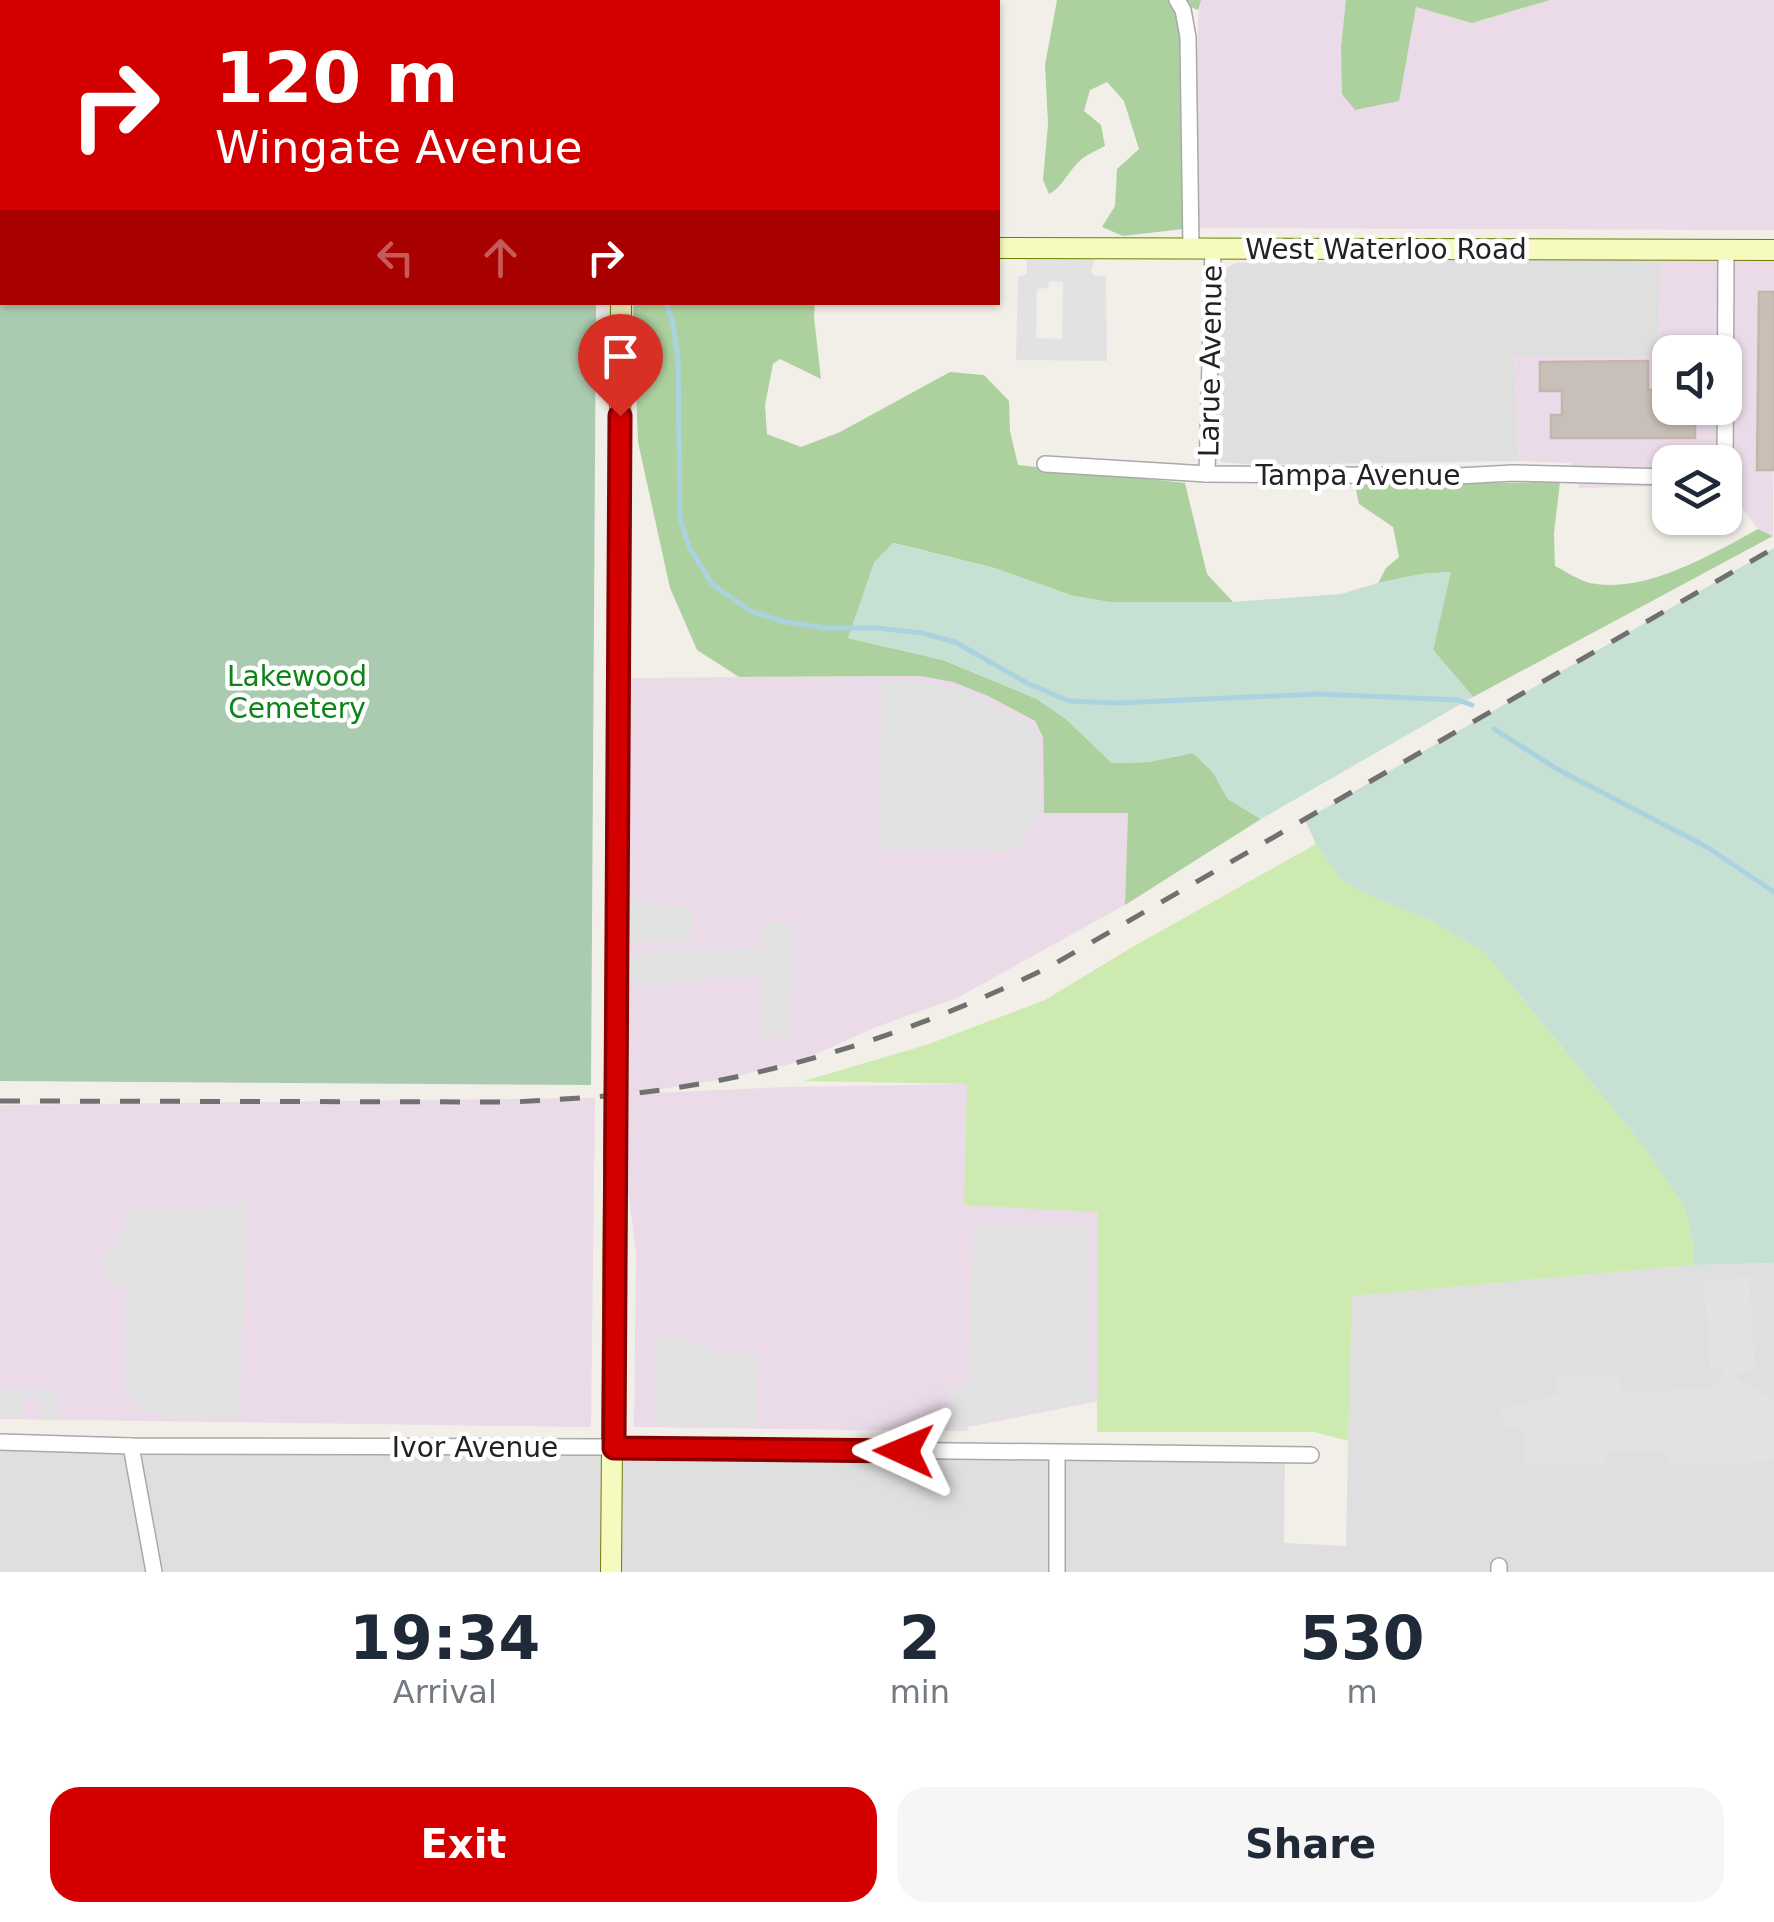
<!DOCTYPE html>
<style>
body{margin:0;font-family:"DejaVu Sans",sans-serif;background:#f6f6f7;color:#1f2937;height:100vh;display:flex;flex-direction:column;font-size:38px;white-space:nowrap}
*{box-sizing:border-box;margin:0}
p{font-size:32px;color:#747a83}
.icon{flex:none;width:55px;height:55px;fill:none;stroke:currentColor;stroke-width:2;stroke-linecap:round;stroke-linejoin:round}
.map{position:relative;height:1572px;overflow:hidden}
.panel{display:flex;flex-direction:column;background:#fff;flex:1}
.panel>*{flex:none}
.top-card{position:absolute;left:0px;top:0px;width:1000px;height:305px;box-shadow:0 2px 8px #0004;background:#d40000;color:#fff;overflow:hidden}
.buttons{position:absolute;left:1652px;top:335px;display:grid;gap:20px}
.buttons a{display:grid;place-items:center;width:90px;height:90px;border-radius:20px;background:#fff;box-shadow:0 2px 8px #0004;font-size:50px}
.pin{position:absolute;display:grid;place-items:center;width:85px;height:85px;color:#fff;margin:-102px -42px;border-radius:50% 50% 50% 0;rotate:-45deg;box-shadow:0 0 10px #0007}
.pin .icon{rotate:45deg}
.me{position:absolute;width:110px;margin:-55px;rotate:271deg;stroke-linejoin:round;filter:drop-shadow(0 0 8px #0008)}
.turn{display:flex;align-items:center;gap:35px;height:210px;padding:0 50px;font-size:45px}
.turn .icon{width:130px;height:130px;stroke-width:2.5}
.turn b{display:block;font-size:70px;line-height:85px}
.lanes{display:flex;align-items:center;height:95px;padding:0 50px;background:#0003;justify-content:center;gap:50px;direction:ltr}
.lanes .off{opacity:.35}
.eta{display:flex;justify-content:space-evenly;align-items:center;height:170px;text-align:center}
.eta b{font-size:60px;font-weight:700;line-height:70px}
.action{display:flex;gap:20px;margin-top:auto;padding:20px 50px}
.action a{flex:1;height:115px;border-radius:30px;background:#d40000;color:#fff;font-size:40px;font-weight:700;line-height:115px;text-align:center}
.action a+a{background:#f6f6f7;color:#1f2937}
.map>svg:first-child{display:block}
.residential{fill:#e0dfdf}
.industrial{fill:#ebdbe8;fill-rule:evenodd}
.grass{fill:#cdebb0}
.forest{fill:#add19e}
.wetland{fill:#c6e0d4}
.cemetery{fill:#aacbaf}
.parking{fill:#e2e2e2;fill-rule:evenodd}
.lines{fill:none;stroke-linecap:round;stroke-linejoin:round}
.stream{stroke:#aad3df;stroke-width:5}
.building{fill:#c7bfb8;stroke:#c4b6ab;stroke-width:2.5}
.street-casing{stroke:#a9a9a9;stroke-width:18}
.secondary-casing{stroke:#707d05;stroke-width:22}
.street{stroke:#fff;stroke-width:15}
.secondary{stroke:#f7fabf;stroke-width:20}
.rail{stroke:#707070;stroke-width:5;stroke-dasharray:20 20;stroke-linecap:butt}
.route-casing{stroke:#8a0000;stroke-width:25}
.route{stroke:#d40000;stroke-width:18}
.labels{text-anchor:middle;stroke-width:9;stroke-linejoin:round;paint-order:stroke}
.street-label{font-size:28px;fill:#222;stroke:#fff}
.park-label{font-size:28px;fill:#0c8416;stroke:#fff}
</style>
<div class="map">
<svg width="1774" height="1572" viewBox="0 0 1774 1572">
<rect width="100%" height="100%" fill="#f2efe9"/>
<!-- residential -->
<g class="residential">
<polygon points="1661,258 1658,356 1514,356 1519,461 1255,465 1221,462 1216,451 1221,309 1224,270 1235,263"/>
<polygon points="1774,1263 1774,1572 0,1572 0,1440 1285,1455 1284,1543 1346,1546 1351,1296 1693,1265"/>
</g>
<!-- industrial -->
<g class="industrial">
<polygon points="1199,0 1391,0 1472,23 1550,0 1774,0 1774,230 1191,228"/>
<path d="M1661,258H1774L1773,536L1758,529L1725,485V462H1670V486L1579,488L1571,463L1519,461L1514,356H1658ZM1670,352H1725V408H1670Z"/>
<polygon points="920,676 953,682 988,696 1035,722 1043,737 1044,812 1128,812 1125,905 957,998 876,1027 799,1062 718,1080 630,1094 786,1087 967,1084 1098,1212 1099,1401 948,1431 634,1427 636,1251 615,1096 618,678"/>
<polygon points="595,1098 591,1427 0,1419 0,1105"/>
</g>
<!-- grass -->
<polygon class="grass" points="1316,844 1341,880 1373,897 1432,921 1484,952 1641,1143 1685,1207 1693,1245 1693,1265 1352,1296 1348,1441 1314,1432 1097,1432 1098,1212 964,1205 967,1084 804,1081 926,1045 1045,1000 1134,946"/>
<!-- forest -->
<g class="forest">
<polygon points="0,0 29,0 29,2 2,2 2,210 0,210"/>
<polygon points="424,0 785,0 786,2 423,2"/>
<path d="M1057,0H1201L1198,10L1181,3L1191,228L1123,236L1102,227L1115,206L1117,169L1139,149L1124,101L1107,82L1090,90L1084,111L1101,125L1105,146C1097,150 1089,154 1083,158C1069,169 1063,187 1049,194L1043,180L1048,124L1045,65Z"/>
<polygon points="1346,0 1550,0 1472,23 1416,7 1399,101 1355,110 1342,94 1341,47"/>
<polygon points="635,302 815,303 814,317 821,379 780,359 773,364 765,405 767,434 801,447 840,432 950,372 984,375 1009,401 1010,431 1018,465 1185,483 1207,574 1233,602 1109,602 1073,596 994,568 894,543 848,638 943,660 1037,699 1066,719 1112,763 1148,762 1193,753 1213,772 1228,799 1261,819 1125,905 1128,813 1044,813 1043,737 1035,721 988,696 953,682 920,676 739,677 697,650 670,588 638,442 633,307"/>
<path d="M1560,482L1554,533L1555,566C1565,571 1578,580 1590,583C1646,594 1710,555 1758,529L1773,536L1473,697L1433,650L1450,572L1422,574L1378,583L1386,568L1399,557L1393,527L1359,504L1355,485Z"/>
</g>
<!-- wetland -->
<g class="wetland">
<polygon points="29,0 424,0 422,2 29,2"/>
<polygon points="893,543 994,568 1073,596 1109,602 1233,602 1341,594 1378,583 1422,574 1451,572 1433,650 1473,697 1261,819 1228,799 1213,772 1193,753 1148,762 1112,763 1066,719 1037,699 943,660 848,638 874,562"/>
<polygon points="1774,548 1774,1263 1693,1265 1693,1245 1685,1207 1641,1143 1484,952 1432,921 1373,897 1341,880 1316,844 1305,820"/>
</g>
<!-- cemetery -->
<polygon class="cemetery" points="0,270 2,270 2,302 596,303 591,1085 0,1081"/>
<!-- parking -->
<g class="parking">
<path d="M1023,258H1095L1091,272L1095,276H1106L1107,361L1016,360L1018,277L1027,274V262ZM1049,281L1063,282L1062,339L1036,338L1037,289L1048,288Z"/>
<polygon points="882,679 918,680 964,691 1024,720 1038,733 1041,814 1014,851 879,849"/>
<polygon points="628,901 665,902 665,907 691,907 692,939 687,942 627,942"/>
<polygon points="762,924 793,924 792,1037 761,1036 761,953 759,979 707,977 669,985 634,985 633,980 628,983 628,956 661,949 761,948"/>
<polygon points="246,1204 240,1417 163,1418 156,1414 138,1411 138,1399 126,1398 125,1283 111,1285 104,1280 104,1254 113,1250 131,1209 182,1209"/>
<polygon points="1087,1223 1091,1401 968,1425 968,1431 949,1431 949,1386 970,1385 973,1224"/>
<polygon points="1749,1277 1755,1372 1739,1373 1738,1379 1774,1400 1774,1461 1739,1464 1669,1463 1667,1452 1606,1453 1605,1464 1525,1464 1525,1437 1519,1429 1504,1429 1502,1408 1557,1395 1556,1378 1621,1374 1622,1389 1627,1393 1709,1388 1722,1379 1723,1369 1710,1370 1704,1281"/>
<polygon points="689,1335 689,1344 712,1346 713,1351 757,1352 755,1427 655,1426 657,1337"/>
<polygon points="0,1389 58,1389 58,1417 41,1419 41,1398 24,1397 23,1417 0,1417"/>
</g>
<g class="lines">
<!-- stream -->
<g class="stream">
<polyline points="665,302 672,319 678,358 680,519 690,549 712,584 751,611 781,621 825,628 877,628 922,633 955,642 1027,683 1069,701 1118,703 1319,694 1458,700 1472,705"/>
<polyline points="1494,729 1557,769 1707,847 1774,892"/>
</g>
</g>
<!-- building -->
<g class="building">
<polygon points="1759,292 1774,292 1774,470 1757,470"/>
<polygon points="1648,361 1648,390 1670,390 1670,408 1695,408 1695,438 1551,438 1551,415 1562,415 1562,391 1540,391 1540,362"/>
</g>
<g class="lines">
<!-- street casing -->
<g class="street-casing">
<g id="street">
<polyline points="1177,0 1183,10 1188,37 1191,248"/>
<polyline points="1045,464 1207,474 1458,476 1513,473 1670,477"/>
<polyline points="1207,474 1213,249"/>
<polyline points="1725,474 1726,250"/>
<polyline points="0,1442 131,1446 614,1447 1311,1455"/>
<polyline points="131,1446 154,1572"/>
<polyline points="1057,1453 1057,1572"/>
<polyline points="1499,1572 1499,1566"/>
</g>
</g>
<!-- secondary casing -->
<g class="secondary-casing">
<g id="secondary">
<polyline points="0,244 2,244"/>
<polyline points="998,248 1774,250"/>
<polyline points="611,1572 621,302"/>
</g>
</g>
<!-- street -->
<use href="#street" class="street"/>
<!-- secondary -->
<use href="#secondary" class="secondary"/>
<!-- rail -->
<path class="rail" d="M0,1101L513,1102C569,1099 625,1096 681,1087C809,1067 933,1024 1049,967L1774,548"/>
</g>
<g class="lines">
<!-- route casing -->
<g class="route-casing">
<polyline id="route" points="620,416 614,1448 904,1451"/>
</g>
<!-- route -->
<use href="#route" class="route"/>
</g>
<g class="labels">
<!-- street labels -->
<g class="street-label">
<text x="1386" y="259">West Waterloo Road</text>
<text transform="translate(1210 361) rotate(-89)" y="10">Larue Avenue</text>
<text x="1358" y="485">Tampa Avenue</text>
<text x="475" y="1457">Ivor Avenue</text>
</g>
<!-- park labels -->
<g class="park-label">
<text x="297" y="686">Lakewood<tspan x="297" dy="32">Cemetery</tspan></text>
</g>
</g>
</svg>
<div class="buttons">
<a><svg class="icon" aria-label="sound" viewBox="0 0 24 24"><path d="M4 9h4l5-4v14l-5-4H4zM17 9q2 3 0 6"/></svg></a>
<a><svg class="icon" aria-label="layers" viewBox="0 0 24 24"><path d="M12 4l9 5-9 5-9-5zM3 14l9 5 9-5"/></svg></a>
</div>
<div class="pin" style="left:620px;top:416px;background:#d93025"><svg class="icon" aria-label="arrive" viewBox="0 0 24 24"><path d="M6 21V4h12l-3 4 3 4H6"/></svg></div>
<svg class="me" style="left:904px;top:1451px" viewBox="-20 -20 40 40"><path d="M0-17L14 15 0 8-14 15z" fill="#d40000" stroke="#fff" stroke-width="4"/></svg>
<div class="top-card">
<div class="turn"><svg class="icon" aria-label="right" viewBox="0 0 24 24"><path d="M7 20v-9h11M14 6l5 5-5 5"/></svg><div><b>120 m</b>Wingate Avenue</div></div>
<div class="lanes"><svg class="icon off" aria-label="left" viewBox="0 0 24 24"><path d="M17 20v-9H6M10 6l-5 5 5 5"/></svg><svg class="icon off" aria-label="ahead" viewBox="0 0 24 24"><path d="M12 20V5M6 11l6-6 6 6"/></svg><svg class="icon" aria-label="right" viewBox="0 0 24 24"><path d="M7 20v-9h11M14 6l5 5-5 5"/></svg></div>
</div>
</div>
<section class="panel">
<div class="eta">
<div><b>19:34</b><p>Arrival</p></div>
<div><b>2</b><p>min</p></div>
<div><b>530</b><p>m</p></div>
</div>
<div class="action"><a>Exit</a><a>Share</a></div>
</section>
